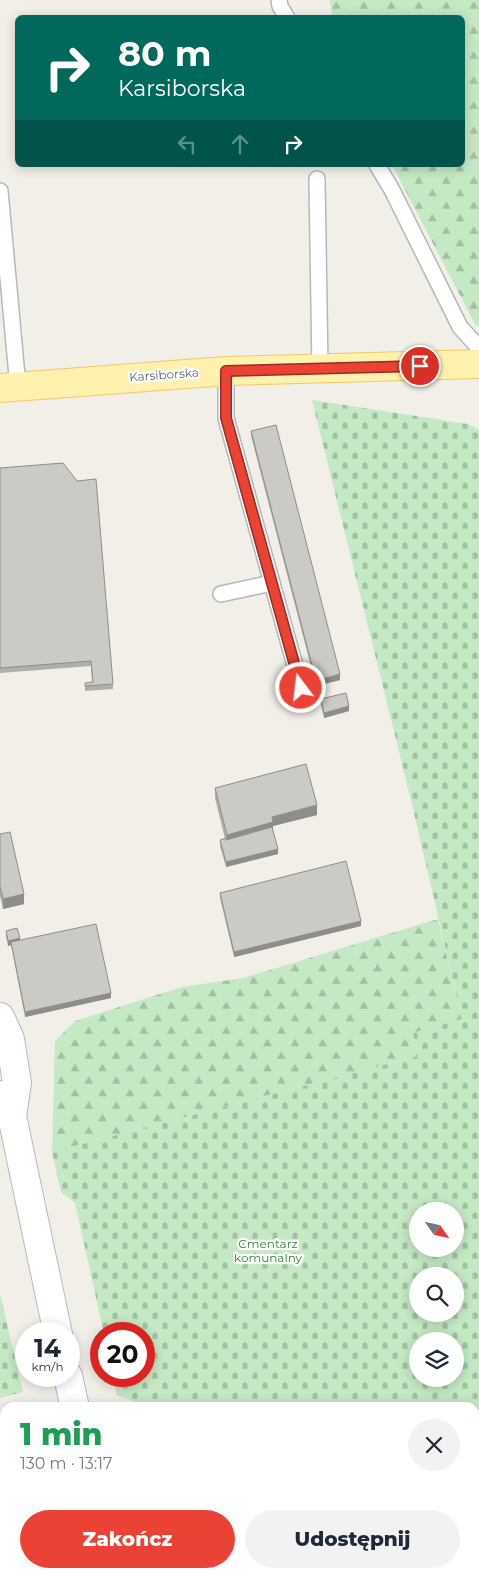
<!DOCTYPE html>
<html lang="pl">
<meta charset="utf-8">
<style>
body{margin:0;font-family:Montserrat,sans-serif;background:#f2f2f3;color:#1f2937;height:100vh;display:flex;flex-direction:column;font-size:19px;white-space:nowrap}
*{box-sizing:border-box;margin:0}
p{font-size:16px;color:#747a83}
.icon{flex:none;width:28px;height:28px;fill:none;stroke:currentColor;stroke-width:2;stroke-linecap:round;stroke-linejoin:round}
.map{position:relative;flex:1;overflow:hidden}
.details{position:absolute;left:0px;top:1402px;width:480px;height:176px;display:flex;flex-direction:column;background:#fff;border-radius:15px 15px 0 0;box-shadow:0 2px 12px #0003}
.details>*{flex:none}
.guide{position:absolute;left:15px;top:15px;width:450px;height:152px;border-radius:8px;box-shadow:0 2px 12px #0003;background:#00695c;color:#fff;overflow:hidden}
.needle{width:32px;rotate:124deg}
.controls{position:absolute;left:409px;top:1202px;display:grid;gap:10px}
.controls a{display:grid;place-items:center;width:55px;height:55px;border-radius:50%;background:#fff;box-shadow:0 2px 12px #0003;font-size:25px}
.speed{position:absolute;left:15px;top:1322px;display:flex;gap:10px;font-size:25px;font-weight:700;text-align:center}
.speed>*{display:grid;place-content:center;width:65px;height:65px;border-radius:50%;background:#fff;box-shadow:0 2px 12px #0003;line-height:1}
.speed small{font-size:12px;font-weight:400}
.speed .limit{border:8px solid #d22;background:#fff;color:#111}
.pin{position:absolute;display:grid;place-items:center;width:42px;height:42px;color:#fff;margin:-21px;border:2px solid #fff;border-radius:50%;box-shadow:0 1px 5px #0007}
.me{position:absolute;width:55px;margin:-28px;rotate:345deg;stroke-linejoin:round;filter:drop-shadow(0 0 4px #0008)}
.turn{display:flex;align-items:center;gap:18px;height:105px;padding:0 20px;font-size:22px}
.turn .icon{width:65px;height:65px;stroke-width:2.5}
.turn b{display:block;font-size:35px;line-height:42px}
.lanes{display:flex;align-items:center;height:48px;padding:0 20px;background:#0003;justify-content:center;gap:25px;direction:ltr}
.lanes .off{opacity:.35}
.round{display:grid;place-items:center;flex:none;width:52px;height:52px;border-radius:26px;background:#f2f2f3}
.summary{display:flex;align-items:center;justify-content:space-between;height:85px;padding:0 20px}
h1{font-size:30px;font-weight:800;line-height:38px;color:#1e9e55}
.cta{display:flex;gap:10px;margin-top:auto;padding:10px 20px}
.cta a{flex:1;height:58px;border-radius:30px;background:#ea4335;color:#fff;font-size:20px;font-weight:800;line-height:58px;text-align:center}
.cta a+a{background:#f2f2f3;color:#1f2937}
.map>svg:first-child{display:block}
.forest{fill:url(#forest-firs)}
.cemetery{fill:url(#cemetery-stones);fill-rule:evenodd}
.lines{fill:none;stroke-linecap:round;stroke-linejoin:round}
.service-casing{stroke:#b5b8bc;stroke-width:18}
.tertiary-casing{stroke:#b5b8bc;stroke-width:30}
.primary-casing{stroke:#f2c960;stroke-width:30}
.service{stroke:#fff;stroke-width:15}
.tertiary{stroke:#fff;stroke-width:28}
.primary{stroke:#fff2af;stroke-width:28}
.wall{fill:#afaea9}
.shaded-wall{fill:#8f8d8a}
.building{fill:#cccac5;stroke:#8f8d8a}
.route-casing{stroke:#982c22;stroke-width:12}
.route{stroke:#ea4335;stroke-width:9}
.labels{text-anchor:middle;stroke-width:4.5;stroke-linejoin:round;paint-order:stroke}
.street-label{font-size:12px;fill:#5f6368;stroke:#fff}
.park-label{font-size:12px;fill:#348238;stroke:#fff}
</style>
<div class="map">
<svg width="479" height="1578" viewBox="0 0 479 1578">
<defs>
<pattern id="forest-firs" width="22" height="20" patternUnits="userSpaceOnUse" patternTransform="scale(1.25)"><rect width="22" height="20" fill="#c5e8c5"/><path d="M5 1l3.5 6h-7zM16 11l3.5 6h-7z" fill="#a3c0a4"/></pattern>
<pattern id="cemetery-stones" width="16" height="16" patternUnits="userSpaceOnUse" patternTransform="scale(1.25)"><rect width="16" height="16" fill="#c5e8c5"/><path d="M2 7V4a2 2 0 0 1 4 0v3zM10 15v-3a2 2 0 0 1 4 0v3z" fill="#a3c0a4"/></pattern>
</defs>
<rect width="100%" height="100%" fill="#f1efe8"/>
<!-- forest -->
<g class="forest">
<polygon points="330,0 479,0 479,326 476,326 392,165 462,165 462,18 332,17"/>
<polygon points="438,919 462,1019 413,1033 418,1056 52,1152 55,1041 75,1021 182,987 243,978"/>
</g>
<!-- cemetery -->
<g class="cemetery">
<path d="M312,400L468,424L479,430V1578H141V1574H475V1408H139L138,1403L117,1395L113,1376H144V1334H104L75,1203L61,1192L52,1152L418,1056L413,1033L462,1019L411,800ZM418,1211H455V1249H418ZM418,1276H455V1314H418ZM418,1341H455V1379H418Z"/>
<polygon points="0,1294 23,1392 0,1398"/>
<polygon points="0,1542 3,1554 5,1554 5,1574 47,1574 47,1578 0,1578"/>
</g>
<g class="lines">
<!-- service casing -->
<g class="service-casing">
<g id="service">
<polyline points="279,0 280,6 287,18"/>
<polyline points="377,165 392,190 460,327 479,348"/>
<polyline points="317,179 320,369"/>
<polyline points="0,191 18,387"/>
<polyline points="226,371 226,418 301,687"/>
<polyline points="221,594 272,583"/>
</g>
</g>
<!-- tertiary casing -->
<g class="tertiary-casing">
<g id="tertiary">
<polyline points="0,1017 10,1039 17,1083 12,1116"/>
<polyline points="0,1095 12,1116 58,1334"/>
<polyline points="68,1376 75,1408"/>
<polyline points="98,1574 99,1578"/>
</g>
</g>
<!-- primary casing -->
<g class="primary-casing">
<polyline id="primary" points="0,388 226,371 479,364"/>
</g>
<!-- service -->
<use href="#service" class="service"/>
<!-- tertiary -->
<use href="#tertiary" class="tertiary"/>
<!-- primary -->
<use href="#primary" class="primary"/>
</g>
<!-- wall -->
<g class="wall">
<polygon points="251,431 340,680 316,686 251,436"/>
<polygon points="0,468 113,684 113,689 85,691 85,683 92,682 91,666 0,673"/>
<polygon points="321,699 349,711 324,718 321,705"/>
<polygon points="215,788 317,815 273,826 273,831 278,854 226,867 220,846 220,840 225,839 215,798"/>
<polygon points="0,834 24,904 3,909 0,896"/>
<polygon points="220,893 361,926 234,957 220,898"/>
<polygon points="6,931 20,940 111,998 25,1017 11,945 8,946 6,937"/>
</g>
<!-- shaded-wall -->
<g class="shaded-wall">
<polygon points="340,674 340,680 316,686 316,681"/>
<polygon points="349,706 349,711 324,718 324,713"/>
<polygon points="317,805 317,815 273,826 273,832 227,845 227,835 272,817"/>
<polygon points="278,849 278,854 226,867 226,862"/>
<polygon points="24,894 24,904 3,909 3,899"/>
<polygon points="361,921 361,926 234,957 234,952"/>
<polygon points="20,938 20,943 11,942 11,945 8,946 8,941"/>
<polygon points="111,993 111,998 25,1017 25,1012"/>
</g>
<!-- building -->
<g class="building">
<polygon points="276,425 340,674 316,681 251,431"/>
<polygon points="63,463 77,481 96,479 113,684 85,686 85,683 93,682 91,661 0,668 0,468"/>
<polygon points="346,693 349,706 324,713 321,699"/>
<polygon points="306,764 317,805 272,817 273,822 227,835 215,788"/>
<polygon points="272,827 278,849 226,862 220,840 226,838 226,840"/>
<polygon points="10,832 24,894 3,899 0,886 0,834"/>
<polygon points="346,861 361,921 234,952 220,893"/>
<polygon points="96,924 111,993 25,1012 11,942"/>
<polygon points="17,928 20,938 8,941 6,931"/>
</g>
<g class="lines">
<!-- route casing -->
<g class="route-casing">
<polyline id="route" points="301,688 226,418 226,371 420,366"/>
</g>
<!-- route -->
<use href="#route" class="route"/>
</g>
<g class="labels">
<!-- street labels -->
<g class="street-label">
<text transform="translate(164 375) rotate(-4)" y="4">Karsiborska</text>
</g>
<!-- park labels -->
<g class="park-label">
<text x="268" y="1248">Cmentarz<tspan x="268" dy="14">komunalny</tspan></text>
</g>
</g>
</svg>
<div class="controls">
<a><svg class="needle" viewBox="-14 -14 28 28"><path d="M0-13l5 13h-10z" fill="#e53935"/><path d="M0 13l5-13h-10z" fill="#747a83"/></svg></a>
<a><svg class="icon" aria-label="search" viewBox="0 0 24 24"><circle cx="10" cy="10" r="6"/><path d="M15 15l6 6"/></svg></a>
<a><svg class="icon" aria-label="layers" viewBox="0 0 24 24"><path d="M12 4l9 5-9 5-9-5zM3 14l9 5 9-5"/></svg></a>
</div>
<div class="speed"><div>14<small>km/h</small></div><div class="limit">20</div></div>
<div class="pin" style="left:420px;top:366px;background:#d93025"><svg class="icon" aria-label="arrive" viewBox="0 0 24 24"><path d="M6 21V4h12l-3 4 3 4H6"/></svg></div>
<svg class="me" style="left:301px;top:688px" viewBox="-20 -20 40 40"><circle r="17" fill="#ea4335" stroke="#fff" stroke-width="3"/><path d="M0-11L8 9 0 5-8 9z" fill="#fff"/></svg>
<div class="guide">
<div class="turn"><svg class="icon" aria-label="right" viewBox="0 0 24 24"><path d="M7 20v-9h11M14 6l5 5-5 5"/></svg><div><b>80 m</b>Karsiborska</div></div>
<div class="lanes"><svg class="icon off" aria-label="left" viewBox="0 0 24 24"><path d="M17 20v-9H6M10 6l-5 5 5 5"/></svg><svg class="icon off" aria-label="ahead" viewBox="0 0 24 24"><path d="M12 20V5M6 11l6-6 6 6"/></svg><svg class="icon" aria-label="right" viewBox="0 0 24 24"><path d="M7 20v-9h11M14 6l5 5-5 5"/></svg></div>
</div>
<section class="details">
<div class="summary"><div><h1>1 min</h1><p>130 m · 13:17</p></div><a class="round"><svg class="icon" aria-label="close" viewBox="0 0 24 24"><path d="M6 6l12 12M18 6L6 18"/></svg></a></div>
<div class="cta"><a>Zakończ</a><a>Udostępnij</a></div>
</section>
</div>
